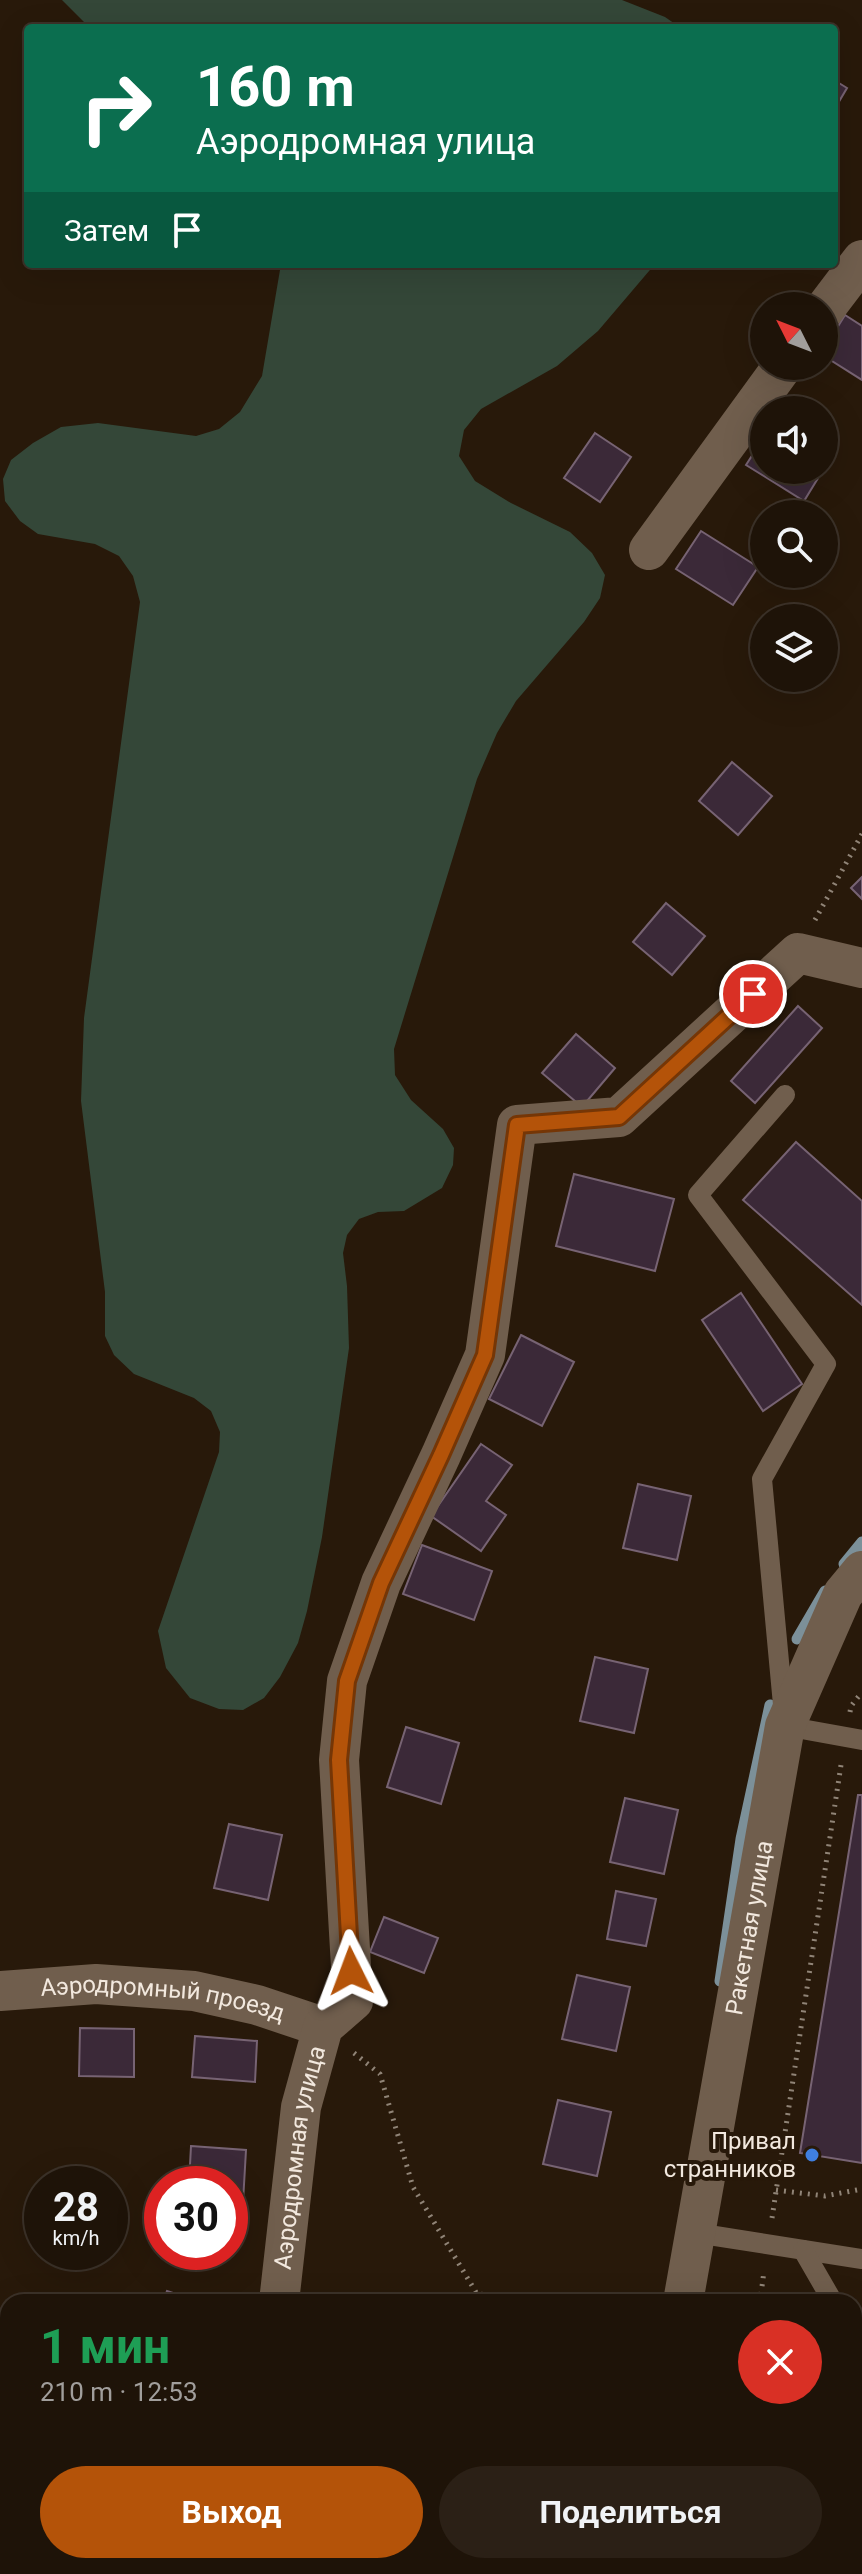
<!DOCTYPE html>
<html lang="ru">
<meta charset="utf-8">
<style>
body{margin:0;font-family:Roboto,sans-serif;background:#2b2016;color:#f1f3f6;height:100vh;display:flex;flex-direction:column;font-size:30px;white-space:nowrap}
*{box-sizing:border-box;margin:0}
p{font-size:26px;color:#a19e9c}
.icon{flex:none;width:44px;height:44px;fill:none;stroke:currentColor;stroke-width:2;stroke-linecap:round;stroke-linejoin:round}
.map{position:relative;flex:1;overflow:hidden}
.details{position:absolute;left:0px;top:2294px;width:862px;height:280px;display:flex;flex-direction:column;background:#1e1308;border-radius:24px 24px 0 0;box-shadow:0 8px 32px #0002,0 0 0 2px #3c3229}
.details>*{flex:none}
.banner{position:absolute;left:24px;top:24px;width:814px;height:244px;border-radius:8px;box-shadow:0 8px 32px #0002,0 0 0 2px #3c3229;background:#0b6e4f;color:#fff;overflow:hidden}
.needle{width:52px;rotate:312deg}
.tools{position:absolute;left:750px;top:292px;display:grid;gap:16px}
.tools a{display:grid;place-items:center;width:88px;height:88px;border-radius:50%;background:#1e1308;box-shadow:0 8px 32px #0002,0 0 0 2px #3c3229;font-size:40px}
.speed{position:absolute;left:24px;top:2166px;display:flex;gap:16px;font-size:40px;font-weight:700;text-align:center}
.speed>*{display:grid;place-content:center;width:104px;height:104px;border-radius:50%;background:#1e1308;box-shadow:0 8px 32px #0002,0 0 0 2px #3c3229;line-height:1}
.speed small{font-size:20px;font-weight:400}
.speed .limit{border:12px solid #d22;background:#fff;color:#111}
.pin{position:absolute;display:grid;place-items:center;width:68px;height:68px;color:#fff;margin:-34px;border:4px solid #fff;border-radius:50%;box-shadow:0 2px 8px #0007}
.me{position:absolute;width:88px;margin:-44px;rotate:357deg;stroke-linejoin:round;filter:drop-shadow(0 0 6px #0008)}
.turn{display:flex;align-items:center;gap:28px;height:168px;padding:0 40px;font-size:36px}
.turn .icon{width:104px;height:104px;stroke-width:2.5}
.turn b{display:block;font-size:56px;line-height:68px}
.then{display:flex;align-items:center;height:76px;padding:0 40px;background:#0003;gap:16px;font-size:30px}
.round{display:grid;place-items:center;flex:none;width:84px;height:84px;border-radius:42px;background:#2b2016}
.head{display:flex;align-items:center;justify-content:space-between;height:136px;padding:0 40px}
h1{font-size:48px;font-weight:700;line-height:60px;color:#1e9e55}
.button{display:flex;gap:16px;margin-top:auto;padding:16px 40px}
.button a{flex:1;height:92px;border-radius:48px;background:#b45309;color:#fff;font-size:32px;font-weight:700;line-height:92px;text-align:center}
.button a+a{background:#2b2016;color:#f1f3f6}
.map>svg:first-child{display:block}
.green{fill:#344738}
.lines{fill:none;stroke-linecap:round;stroke-linejoin:round}
.stream{stroke:#7c9099;stroke-width:11}
.building{fill:#3b2938;stroke:#776373;stroke-width:2}
.path{stroke:#908477;stroke-width:5;stroke-dasharray:2 6;stroke-linecap:butt}
.service{stroke:#705e4d;stroke-width:20}
.minor{stroke:#705e4d;stroke-width:40}
.route-casing{stroke:#753606;stroke-width:20}
.route{stroke:#b45309;stroke-width:14}
.shop-dot{fill:#3f7fe0;stroke:#28190a;stroke-width:3}
.labels{text-anchor:middle;stroke-width:8;stroke-linejoin:round;paint-order:stroke}
.street-label{font-size:24px;fill:#f2e8de;stroke:#28190a}
.poi-label{font-size:24px;fill:#f2e8de;stroke:#28190a;text-anchor:end}
</style>
<div class="map">
<svg width="862" height="2574" viewBox="0 0 862 2574">
<rect width="100%" height="100%" fill="#28190a"/>
<!-- green -->
<g class="green">
<polygon points="62,0 622,0 665,17 681,28 90,28"/>
<polygon points="281,264 655,264 598,331 557,366 481,409 464,430 459,456 475,481 511,503 570,532 592,553 605,575 600,598 584,622 516,701 497,733 477,779 394,1049 395,1075 411,1100 443,1129 454,1148 453,1165 442,1188 404,1211 378,1212 359,1219 347,1235 343,1253 347,1286 349,1348 322,1537 307,1611 298,1643 280,1677 264,1698 243,1710 219,1709 190,1698 166,1668 158,1631 219,1452 220,1432 211,1411 194,1398 134,1374 114,1355 105,1336 105,1292 81,1101 84,1018 140,602 133,576 119,556 95,544 38,534 20,521 5,501 3,479 11,460 33,443 61,427 98,423 196,436 219,429 240,412 262,376"/>
</g>
<g class="lines">
<!-- stream -->
<g class="stream">
<polyline points="844,1564 862,1542"/>
<polyline points="797,1639 825,1591"/>
<polyline points="720,1981 741,1839 770,1705"/>
</g>
</g>
<!-- building -->
<g class="building">
<polygon points="834,80 847,88 834,110"/>
<polygon points="845,315 862,326 862,380 824,356 824,349"/>
<polygon points="595,433 631,457 600,502 564,478"/>
<polygon points="764,437 764,470 823,470 804,501 746,465"/>
<polygon points="701,531 758,567 733,605 676,569"/>
<polygon points="732,762 772,796 738,835 699,801"/>
<polygon points="862,877 862,899 851,888"/>
<polygon points="666,903 705,936 672,975 633,942"/>
<polygon points="798,1006 822,1028 755,1103 731,1081"/>
<polygon points="576,1034 615,1068 582,1107 542,1073"/>
<polygon points="796,1142 862,1201 862,1305 743,1200"/>
<polygon points="574,1174 674,1199 655,1271 556,1246"/>
<polygon points="741,1293 802,1384 763,1411 702,1320"/>
<polygon points="521,1335 574,1362 542,1426 489,1399"/>
<polygon points="481,1444 512,1465 486,1501 506,1515 481,1551 431,1516"/>
<polygon points="638,1484 691,1496 677,1560 623,1548"/>
<polygon points="422,1545 492,1571 474,1620 403,1594"/>
<polygon points="595,1657 648,1669 634,1733 580,1721"/>
<polygon points="406,1727 459,1743 441,1804 387,1787"/>
<polygon points="858,1795 862,1795 862,2163 800,2153"/>
<polygon points="625,1798 678,1810 664,1874 610,1862"/>
<polygon points="229,1824 282,1835 268,1900 214,1888"/>
<polygon points="616,1891 656,1899 646,1946 607,1939"/>
<polygon points="384,1917 438,1938 424,1973 370,1952"/>
<polygon points="577,1975 630,1987 616,2051 562,2039"/>
<polygon points="80,2028 134,2029 134,2077 79,2076"/>
<polygon points="195,2036 257,2041 255,2082 192,2077"/>
<polygon points="558,2100 611,2112 597,2176 543,2164"/>
<polygon points="191,2146 246,2150 243,2202 230,2202 230,2184 189,2184"/>
<polygon points="167,2291 200,2302 163,2302"/>
<polygon points="0,2327 8,2331 8,2387 2,2401"/>
<polygon points="417,2566 505,2566 504,2574 416,2574"/>
<polygon points="701,2566 792,2566 792,2574 700,2574"/>
</g>
<g class="lines">
<!-- path -->
<g class="path">
<polyline points="815,920 862,834"/>
<polyline points="850,1712 851,1706 862,1692"/>
<polyline points="354,2053 380,2074 413,2187 477,2294 579,2302"/>
<polyline points="776,2190 825,2196 862,2189"/>
<polyline points="772,2218 841,1765"/>
<polyline points="760,2302 764,2271"/>
<polyline points="226,2574 227,2566"/>
</g>
<!-- service -->
<g class="service">
<polyline points="785,1095 698,1195 826,1364 762,1479 785,1726 862,1740"/>
<polyline points="696,2233 862,2259"/>
<polyline points="803,2250 833,2302"/>
<polyline points="854,2331 862,2338"/>
<polyline points="361,2574 362,2566"/>
<polyline points="551,2574 552,2566"/>
<polyline points="689,2574 690,2566"/>
</g>
<!-- minor -->
<g class="minor">
<polyline points="824,310 862,260"/>
<polyline points="649,550 783,366"/>
<path id="s1" d="M0,1991L96,1984L194,1991L257,2005L323,2027"/>
<path id="s2" d="M279,2302L301,2107L323,2027L353,2001L339,1760L347,1681L381,1583L441,1455L485,1355L517,1125L619,1117L798,953L862,968"/>
<path id="s3" d="M683,2302L785,1726L843,1594L862,1571"/>
<polyline points="157,2566 166,2574"/>
<polyline points="647,2574 647,2566"/>
</g>
</g>
<g class="lines">
<!-- route casing -->
<g class="route-casing">
<polyline id="route" points="351,1971 339,1760 347,1681 381,1583 441,1455 485,1355 517,1125 619,1117 753,994"/>
</g>
<!-- route -->
<use href="#route" class="route"/>
</g>
<!-- markers -->
<circle class="shop-dot" cx="812" cy="2155" r="8"/>
<g class="labels">
<!-- street labels -->
<g class="street-label">
<text dy="8" stroke="none"><textPath href="#s3" startOffset="380">Ракетная улица</textPath></text>
<text dy="8" stroke="none"><textPath href="#s1" startOffset="164">Аэродромный проезд</textPath></text>
<text dy="8" stroke="none"><textPath href="#s2" startOffset="146">Аэродромная улица</textPath></text>
</g>
<!-- poi labels -->
<g class="poi-label">
<text x="796" y="2149">Привал<tspan x="796" dy="28">странников</tspan></text>
</g>
</g>
</svg>
<div class="tools">
<a><svg class="needle" viewBox="-14 -14 28 28"><path d="M0-13l5 13h-10z" fill="#e53935"/><path d="M0 13l5-13h-10z" fill="#a19e9c"/></svg></a>
<a><svg class="icon" aria-label="sound" viewBox="0 0 24 24"><path d="M4 9h4l5-4v14l-5-4H4zM17 9q2 3 0 6"/></svg></a>
<a><svg class="icon" aria-label="search" viewBox="0 0 24 24"><circle cx="10" cy="10" r="6"/><path d="M15 15l6 6"/></svg></a>
<a><svg class="icon" aria-label="layers" viewBox="0 0 24 24"><path d="M12 4l9 5-9 5-9-5zM3 14l9 5 9-5"/></svg></a>
</div>
<div class="speed"><div>28<small>km/h</small></div><div class="limit">30</div></div>
<div class="pin" style="left:753px;top:994px;background:#d93025"><svg class="icon" aria-label="arrive" viewBox="0 0 24 24"><path d="M6 21V4h12l-3 4 3 4H6"/></svg></div>
<svg class="me" style="left:351px;top:1971px" viewBox="-20 -20 40 40"><path d="M0-17L14 15 0 8-14 15z" fill="#b45309" stroke="#fff" stroke-width="4"/></svg>
<div class="banner">
<div class="turn"><svg class="icon" aria-label="right" viewBox="0 0 24 24"><path d="M7 20v-9h11M14 6l5 5-5 5"/></svg><div><b>160 m</b>Аэродромная улица</div></div>
<div class="then">Затем<svg class="icon" aria-label="arrive" viewBox="0 0 24 24"><path d="M6 21V4h12l-3 4 3 4H6"/></svg></div>
</div>
<section class="details">
<div class="head"><div><h1>1 мин</h1><p>210 m · 12:53</p></div><a class="round" style="background:#d93025;color:#fff"><svg class="icon" aria-label="close" viewBox="0 0 24 24"><path d="M6 6l12 12M18 6L6 18"/></svg></a></div>
<div class="button"><a>Выход</a><a>Поделиться</a></div>
</section>
</div>
